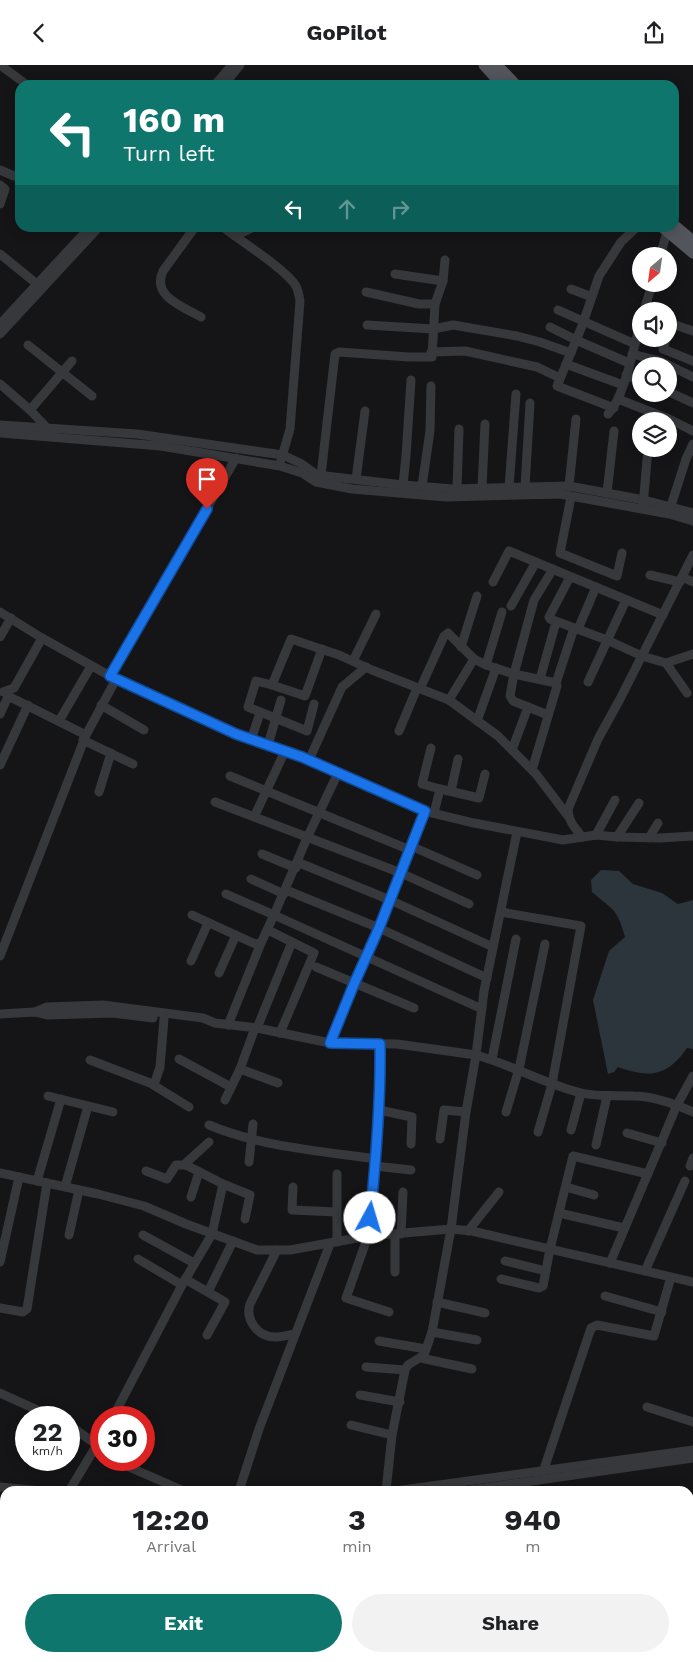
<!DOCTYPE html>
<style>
body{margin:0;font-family:"Work Sans",sans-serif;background:#f2f2f2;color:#202124;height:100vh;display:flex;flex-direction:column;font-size:19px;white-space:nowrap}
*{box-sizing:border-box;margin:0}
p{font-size:16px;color:#757577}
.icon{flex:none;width:28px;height:28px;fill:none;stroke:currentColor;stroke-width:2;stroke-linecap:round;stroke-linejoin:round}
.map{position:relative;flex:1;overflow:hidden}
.side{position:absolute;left:0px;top:1421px;width:694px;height:176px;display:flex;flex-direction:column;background:#fff;border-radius:15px 15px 0 0;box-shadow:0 2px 12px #0003}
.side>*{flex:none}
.hud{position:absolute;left:15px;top:15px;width:664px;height:152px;border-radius:15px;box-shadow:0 2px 12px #0003;background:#0f766e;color:#fff;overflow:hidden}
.needle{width:32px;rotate:209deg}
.tools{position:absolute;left:632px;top:182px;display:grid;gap:10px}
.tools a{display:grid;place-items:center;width:45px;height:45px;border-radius:50%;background:#fff;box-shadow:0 2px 12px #0003;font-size:25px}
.speed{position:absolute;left:15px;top:1341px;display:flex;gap:10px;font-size:25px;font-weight:700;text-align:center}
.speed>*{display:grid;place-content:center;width:65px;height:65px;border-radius:50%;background:#fff;box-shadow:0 2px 12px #0003;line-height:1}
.speed small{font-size:12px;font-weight:400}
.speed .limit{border:8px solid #d22;background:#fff;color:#111}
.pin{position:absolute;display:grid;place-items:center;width:42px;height:42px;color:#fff;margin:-51px -21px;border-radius:50% 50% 50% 0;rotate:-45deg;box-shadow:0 0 5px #0007}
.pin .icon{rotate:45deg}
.me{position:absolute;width:55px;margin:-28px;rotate:6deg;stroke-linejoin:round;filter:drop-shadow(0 0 4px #0008)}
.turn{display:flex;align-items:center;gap:18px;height:105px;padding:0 25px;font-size:22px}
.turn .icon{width:65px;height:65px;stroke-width:2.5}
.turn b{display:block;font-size:35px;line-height:42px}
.lanes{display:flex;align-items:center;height:48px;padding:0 25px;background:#0003;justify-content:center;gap:25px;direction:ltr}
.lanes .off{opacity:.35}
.eta{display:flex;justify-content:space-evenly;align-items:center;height:85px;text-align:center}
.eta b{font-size:30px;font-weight:700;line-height:35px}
.action{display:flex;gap:10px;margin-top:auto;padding:10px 25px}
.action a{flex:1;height:58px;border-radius:30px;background:#0f766e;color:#fff;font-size:20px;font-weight:700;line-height:58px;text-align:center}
.action a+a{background:#f2f2f2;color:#202124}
header{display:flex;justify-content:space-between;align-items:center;height:65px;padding:0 25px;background:#fff;font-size:22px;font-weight:700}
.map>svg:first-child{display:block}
.water{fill:#2b353b}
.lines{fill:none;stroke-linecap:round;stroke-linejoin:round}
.minor{stroke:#36383c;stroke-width:9}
.major{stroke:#52555b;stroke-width:11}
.route-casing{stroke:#114b97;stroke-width:12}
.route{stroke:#1a73e8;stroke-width:9}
</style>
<header><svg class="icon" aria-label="back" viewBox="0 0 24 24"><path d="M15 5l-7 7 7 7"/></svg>GoPilot<svg class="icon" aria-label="share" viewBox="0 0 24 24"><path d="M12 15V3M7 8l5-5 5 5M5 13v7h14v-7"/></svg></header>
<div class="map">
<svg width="693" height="1597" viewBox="0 0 693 1597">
<rect width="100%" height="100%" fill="#151517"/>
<!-- water -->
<path class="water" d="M601,805L619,806L633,819L662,828L678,839L693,835V984L687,983C667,1012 649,1013 618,1002L614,1007L608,1009L593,935L609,886L625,872C617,843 614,846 592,827L591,815Z"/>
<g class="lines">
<!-- minor -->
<g class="minor">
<polyline points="0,0 27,20"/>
<polyline points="215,20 232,0"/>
<polyline points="224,20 240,0"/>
<polyline points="0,105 14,111"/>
<polyline points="0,120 5,124 0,139"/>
<path d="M195,162L163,206C151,231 183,242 201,252"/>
<path d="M223,162C239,175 287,205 296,221C298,225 299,230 300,236L290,364L281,395"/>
<polyline points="235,171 254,162"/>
<polyline points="0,189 37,219"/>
<polyline points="660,191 667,167"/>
<polyline points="395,209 443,216"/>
<polyline points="571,224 592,232"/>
<polyline points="366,227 419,239 435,239"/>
<polyline points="558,245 635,279"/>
<polyline points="644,246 652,219"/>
<polyline points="669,258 693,266"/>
<polyline points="0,259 90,162"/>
<polyline points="367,260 433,264 453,260 517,271 540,277 571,288"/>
<polyline points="550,262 576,275 629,298"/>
<polyline points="0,269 99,162"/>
<polyline points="666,274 663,284 693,296"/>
<polyline points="28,280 92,331"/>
<polyline points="431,287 465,286 537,302 560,313"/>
<polyline points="632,289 660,296 693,312"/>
<polyline points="566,299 623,320"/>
<polyline points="626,310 641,316"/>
<polyline points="0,319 30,345 49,365"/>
<polyline points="669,327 693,338"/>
<polyline points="618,334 669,354 693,366"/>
<polyline points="614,343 557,321 582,261 599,211 621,177 637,162"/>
<polyline points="30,345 72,296"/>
<path d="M608,349C625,332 634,280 641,256"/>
<polyline points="0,360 137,369 283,390 300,398 317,410 403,420 453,424 569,421 644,435 693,448"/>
<polyline points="0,368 161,381 280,401 302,408 316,417 352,424 446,432 560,429 669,449 693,456"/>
<polyline points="321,410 335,289 339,287 409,292 432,292 435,239 443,216 445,195"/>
<polyline points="356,414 365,346"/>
<polyline points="403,420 406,391 411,315"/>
<polyline points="422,421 430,366 431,321"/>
<polyline points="569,421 576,354"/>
<polyline points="509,422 516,329"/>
<polyline points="525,422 530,338"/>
<polyline points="482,423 485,359"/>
<polyline points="457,424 459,364"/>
<polyline points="607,428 614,366"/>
<polyline points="571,432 560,488 617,511 622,488"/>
<polyline points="643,441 648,384"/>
<polyline points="669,447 686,394 693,379"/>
<polyline points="650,510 680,517"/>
<polyline points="570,512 549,552 550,554 607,575 642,591 666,598 693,589"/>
<polyline points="682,512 693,517"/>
<polyline points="493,517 509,486 663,550"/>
<polyline points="511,541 536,497"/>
<polyline points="0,547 42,573 110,611 236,669 303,693 420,745 474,758 563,775 596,770 617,772 660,773 693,771"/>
<polyline points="578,564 596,522"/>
<polyline points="0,572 11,553"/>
<polyline points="461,582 477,531"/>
<polyline points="353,596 376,549"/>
<polyline points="666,598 687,628"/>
<polyline points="486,600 502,547"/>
<polyline points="110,611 236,393"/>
<polyline points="540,614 556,557"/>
<polyline points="588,617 626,535"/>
<polyline points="556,618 514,609 486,600 474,594 449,635 498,671 536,709 568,751"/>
<polyline points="272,620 305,631 322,584"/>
<polyline points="420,624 444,571 448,568 474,594"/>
<polyline points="3,627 14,623 42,573"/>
<polyline points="314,639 307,666 248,642 256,616 272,620 291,574 339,590 372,605 449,635"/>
<polyline points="101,640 144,665"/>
<polyline points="0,649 7,634 10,632 86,670"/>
<polyline points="548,650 513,636 510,631 514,609 534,535 553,504"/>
<polyline points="59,656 91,601"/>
<polyline points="477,656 496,603"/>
<polyline points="399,666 417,623"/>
<polyline points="83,675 133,699"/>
<polyline points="251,675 260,648"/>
<polyline points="268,680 281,635"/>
<polyline points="431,683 422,719 440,724"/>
<polyline points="512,685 528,642"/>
<polyline points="309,695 342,622 366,602"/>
<polyline points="0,700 28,640"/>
<polyline points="532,705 557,621 556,618 574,563"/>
<polyline points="338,708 307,773 274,850 482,944"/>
<polyline points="230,711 410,785"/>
<polyline points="451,726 458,694"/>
<polyline points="99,727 111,688"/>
<polyline points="215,737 401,808 469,839"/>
<polyline points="434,748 440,724 479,733 485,709"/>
<polyline points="254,752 285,686"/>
<polyline points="596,770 615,735"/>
<path d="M582,772C575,763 568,756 568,744L598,674L620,634L693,490"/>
<polyline points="617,772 639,738"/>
<polyline points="649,773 658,758"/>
<polyline points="411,781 477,810"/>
<polyline points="262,789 296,803"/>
<polyline points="297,797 390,835 493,882"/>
<polyline points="251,814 284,829"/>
<polyline points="286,825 379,863 487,913"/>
<polyline points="501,847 581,861 552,1019 538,1067"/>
<polyline points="192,850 255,879 261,878 274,850 226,829"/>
<polyline points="268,865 314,888 280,968"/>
<polyline points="0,891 86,670 116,614"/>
<polyline points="191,896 208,858"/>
<polyline points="316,902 414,943"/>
<polyline points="219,908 236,870"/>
<polyline points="35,947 47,942 103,940 203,953 215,958 257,963 330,978 397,979 476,990 484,926 517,767"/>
<polyline points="0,949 35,947 47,950 113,948 153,953"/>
<polyline points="228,960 261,878"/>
<polyline points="257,963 292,877"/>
<polyline points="330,978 354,919 379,863 425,746"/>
<polyline points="380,979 380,1025 375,1101 368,1171 346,1233 389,1247"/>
<polyline points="179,994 231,1022"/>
<polyline points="492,994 516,874"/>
<polyline points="90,995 150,1018 189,1042"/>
<polyline points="240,1004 278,1018"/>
<polyline points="154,1020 160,1002 164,954"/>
<polyline points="48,1031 113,1047"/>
<polyline points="225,1035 240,1004 255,963"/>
<polyline points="379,1045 412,1052 411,1079"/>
<polyline points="506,1047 519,1004 545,879"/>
<path d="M209,1060C262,1082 320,1086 376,1094"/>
<polyline points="571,1065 581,1028"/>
<polyline points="627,1068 662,1078"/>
<polyline points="440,1074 444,1045 466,1047"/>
<polyline points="596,1080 607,1031"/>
<polyline points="249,1097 253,1059"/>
<polyline points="375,1101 411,1105"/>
<polyline points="690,1101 693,1093"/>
<polyline points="146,1106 167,1114 176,1100 186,1100"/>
<polyline points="0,1108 98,1129 144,1141 186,1159 257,1185 290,1185 368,1171 451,1164 472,1166 693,1217"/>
<polyline points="37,1116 61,1034"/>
<polyline points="223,1119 250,1130 245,1154"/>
<polyline points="65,1122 88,1041"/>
<polyline points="293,1122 292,1145 337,1147"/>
<polyline points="566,1122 594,1130"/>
<polyline points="191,1132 199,1107"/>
<polyline points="559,1148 624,1163"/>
<polyline points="468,1166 499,1127"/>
<polyline points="401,1169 403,1127"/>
<polyline points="69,1170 79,1125"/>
<polyline points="143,1170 194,1198"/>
<polyline points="337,1177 337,1109"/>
<path d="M277,1185L250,1239C245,1255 258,1272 275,1272C281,1272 288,1270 295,1269"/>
<polyline points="138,1194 182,1220"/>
<polyline points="505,1196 546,1206"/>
<polyline points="0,1197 19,1112"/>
<polyline points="610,1198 677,1040 693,1011"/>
<polyline points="645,1206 685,1116"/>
<polyline points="395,1207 395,1169"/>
<polyline points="185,1214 225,1237 207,1270"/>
<polyline points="501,1214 539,1223 543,1221 550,1184 573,1091 648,1109"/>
<polyline points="208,1227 233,1176"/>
<polyline points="605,1231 662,1247"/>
<polyline points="437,1237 485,1248"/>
<polyline points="0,1243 23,1247 27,1244 47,1118"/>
<polyline points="432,1267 477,1275"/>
<polyline points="379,1276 426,1284"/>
<polyline points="421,1293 472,1304"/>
<polyline points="366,1302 405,1305"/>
<polyline points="0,1328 53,1352"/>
<polyline points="360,1330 400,1337"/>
<polyline points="647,1342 693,1357"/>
<polyline points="113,1352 182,1220 212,1169 223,1119 186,1100 187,1097 209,1077"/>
<polyline points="69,1360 97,1380"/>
<polyline points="351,1360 392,1370"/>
<polyline points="113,1395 184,1426"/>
<polyline points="543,1407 591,1263 597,1260 654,1271 671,1212"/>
<polyline points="0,1422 41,1426"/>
<polyline points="69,1426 101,1373"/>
<polyline points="239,1426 259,1364 330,1179"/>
<path d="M386,1426L392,1370L405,1305L408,1300L424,1290L432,1267L451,1164L466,1047L476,990C512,1000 545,1019 581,1028C598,1032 616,1030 634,1031C654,1031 675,1039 693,1047"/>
<polyline points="395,1426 693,1385"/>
<polyline points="463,1426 693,1393"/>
<polyline points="0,1443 5,1443"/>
<polyline points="0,1464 5,1463"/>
<polyline points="0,1479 5,1479"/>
<polyline points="0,1500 5,1499"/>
<polyline points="0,1581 5,1580"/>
<polyline points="44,1592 45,1597"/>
</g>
<!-- major -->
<g class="major">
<polyline points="484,0 502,20"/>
<polyline points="497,0 516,20"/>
<polyline points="674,160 693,176"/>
<polyline points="662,162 693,188"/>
</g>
</g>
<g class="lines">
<!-- route casing -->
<g class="route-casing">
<path id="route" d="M207,444L110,611L236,669L302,692L425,746L379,863L354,919L330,978L380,979C381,1038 376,1095 370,1153"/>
</g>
<!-- route -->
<use href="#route" class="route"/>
</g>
</svg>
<div class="tools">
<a><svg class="needle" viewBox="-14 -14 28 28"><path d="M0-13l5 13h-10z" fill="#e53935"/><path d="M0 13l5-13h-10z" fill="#757577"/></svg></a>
<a><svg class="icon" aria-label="sound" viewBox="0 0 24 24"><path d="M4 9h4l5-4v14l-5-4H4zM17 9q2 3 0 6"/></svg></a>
<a><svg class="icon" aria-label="search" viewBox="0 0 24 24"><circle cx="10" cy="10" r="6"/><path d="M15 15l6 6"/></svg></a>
<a><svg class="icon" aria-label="layers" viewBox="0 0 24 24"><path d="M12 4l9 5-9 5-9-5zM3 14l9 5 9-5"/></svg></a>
</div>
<div class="speed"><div>22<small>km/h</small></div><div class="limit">30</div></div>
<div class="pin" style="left:207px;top:444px;background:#d93025"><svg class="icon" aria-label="arrive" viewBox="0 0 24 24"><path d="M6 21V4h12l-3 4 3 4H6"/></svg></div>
<svg class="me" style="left:370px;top:1153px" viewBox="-20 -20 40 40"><circle r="19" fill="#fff"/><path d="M0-13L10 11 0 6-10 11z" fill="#1a73e8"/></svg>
<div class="hud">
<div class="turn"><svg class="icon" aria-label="left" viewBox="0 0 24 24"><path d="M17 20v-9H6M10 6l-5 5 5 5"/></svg><div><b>160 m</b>Turn left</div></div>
<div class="lanes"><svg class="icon" aria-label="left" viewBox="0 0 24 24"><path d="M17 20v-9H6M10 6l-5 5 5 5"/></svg><svg class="icon off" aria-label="ahead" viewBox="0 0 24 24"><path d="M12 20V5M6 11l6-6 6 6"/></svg><svg class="icon off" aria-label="right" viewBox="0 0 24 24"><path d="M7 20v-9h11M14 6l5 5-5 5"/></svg></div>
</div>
<section class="side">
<div class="eta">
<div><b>12:20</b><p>Arrival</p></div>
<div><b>3</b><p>min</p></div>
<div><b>940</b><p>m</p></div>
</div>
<div class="action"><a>Exit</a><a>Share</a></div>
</section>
</div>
